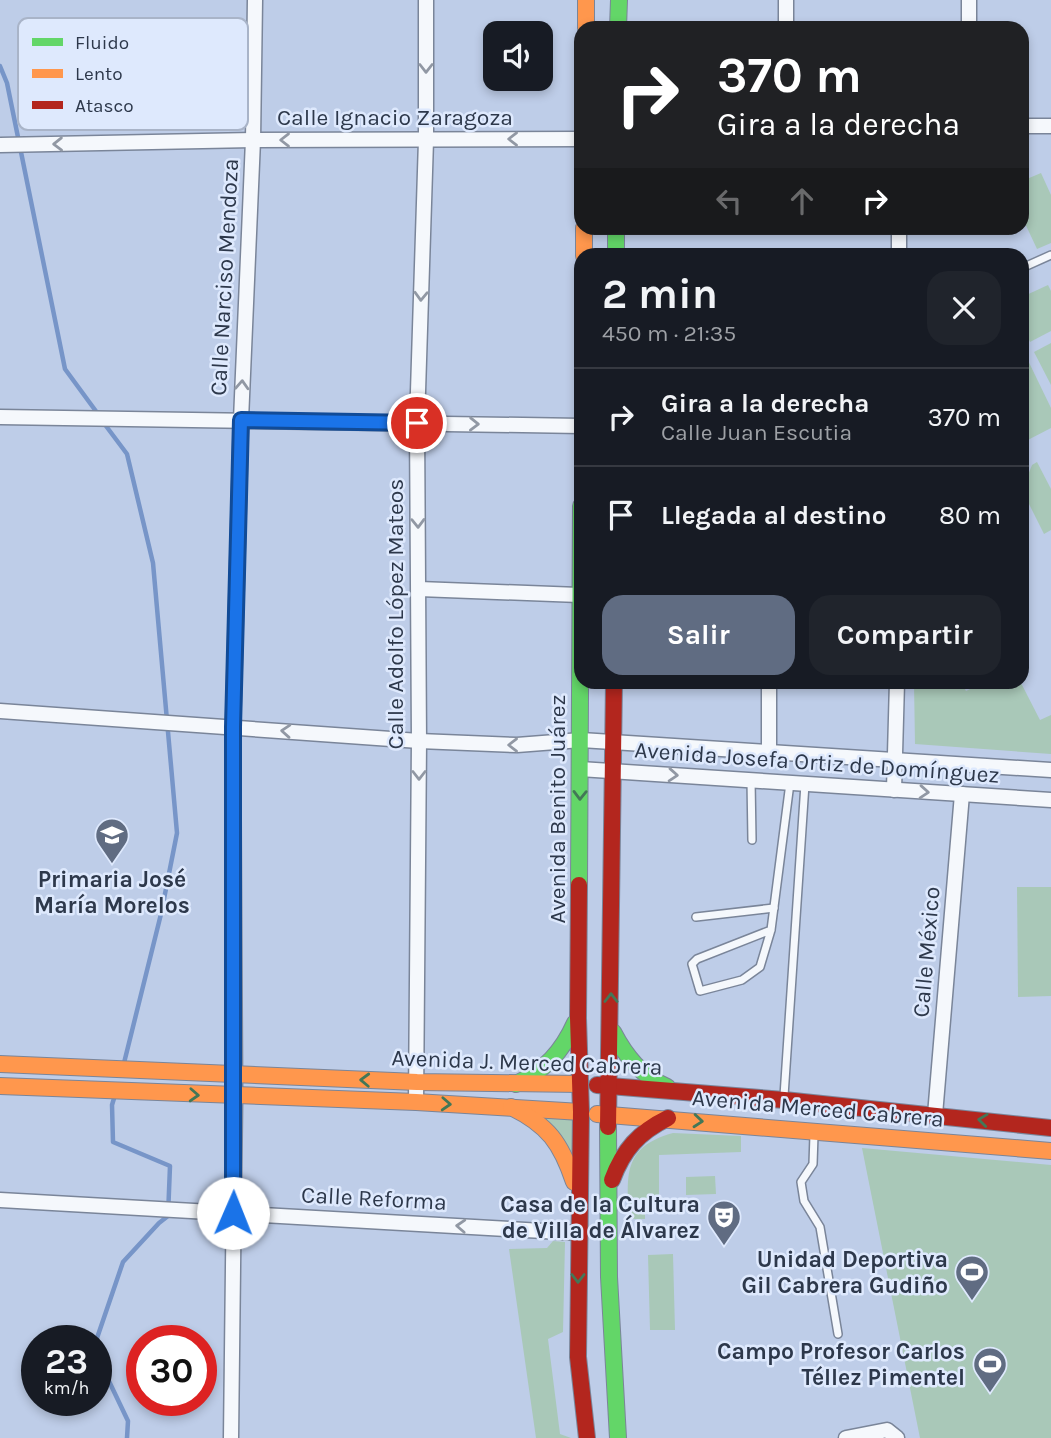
<!DOCTYPE html>
<html lang="es">
<meta charset="utf-8">
<style>
body{margin:0;font-family:Karla,sans-serif;background:#20242c;color:#f1f3f6;height:100vh;display:flex;flex-direction:column;font-size:26px;white-space:nowrap}
*{box-sizing:border-box;margin:0}
p{font-size:23px;color:#9ea1a6}
.icon{flex:none;width:38px;height:38px;fill:none;stroke:currentColor;stroke-width:2;stroke-linecap:round;stroke-linejoin:round}
.map{position:relative;flex:1;overflow:hidden}
.panel{position:absolute;left:574px;top:248px;width:455px;height:441px;display:flex;flex-direction:column;background:#171b24;border-radius:21px;box-shadow:0 4px 10px #0003}
.panel>*{flex:none}
.banner{position:absolute;left:574px;top:21px;width:455px;height:214px;border-radius:21px;box-shadow:0 4px 10px #0003;background:#202124;color:#fff;overflow:hidden}
.controls{position:absolute;left:483px;top:21px;display:grid;gap:14px}
.controls a{display:grid;place-items:center;width:70px;height:70px;border-radius:14px;background:#171b24;box-shadow:0 4px 10px #0003;font-size:35px}
.speed{position:absolute;left:21px;top:1325px;display:flex;gap:14px;font-size:35px;font-weight:700;text-align:center}
.speed>*{display:grid;place-content:center;width:91px;height:91px;border-radius:50%;background:#171b24;box-shadow:0 4px 10px #0003;line-height:1}
.speed small{font-size:18px;font-weight:400}
.speed .limit{border:10px solid #d22;background:#fff;color:#111}
.pin{position:absolute;display:grid;place-items:center;width:60px;height:60px;color:#fff;margin:-30px;border:4px solid #fff;border-radius:50%;box-shadow:0 2px 7px #0007}
.me{position:absolute;width:77px;margin:-38px;rotate:1deg;stroke-linejoin:round;filter:drop-shadow(0 0 5px #0008)}
.turn{display:flex;align-items:center;gap:24px;height:147px;padding:0 28px;font-size:32px}
.turn .icon{width:91px;height:91px;stroke-width:2.5}
.turn b{display:block;font-size:49px;line-height:60px}
.lanes{display:flex;align-items:center;height:66px;padding:0 28px;background:#0003;justify-content:center;gap:35px;direction:ltr}
.lanes .off{opacity:.35}
.round{display:grid;place-items:center;flex:none;width:74px;height:74px;border-radius:21px;background:#20242c}
.overview{display:flex;align-items:center;justify-content:space-between;height:119px;padding:0 28px}
h1{font-size:42px;font-weight:700;line-height:52px}
.action{display:flex;gap:14px;margin-top:auto;padding:14px 28px}
.action a{flex:1;height:80px;border-radius:21px;background:#606c82;color:#fff;font-size:28px;font-weight:700;line-height:80px;text-align:center}
.action a+a{background:#20242c;color:#f1f3f6}
ul{padding:0;list-style:none}
li{display:flex;align-items:center;gap:21px;height:98px;padding:0 28px;border-top:2px solid #363941}
li div{flex:1}
li b{display:block;font-size:26px}
li em{font-style:normal}
.map>svg:first-child{display:block}
.green{fill:#a9c8b8}
.lines{fill:none;stroke-linecap:round;stroke-linejoin:round}
.stream{stroke:#7795c8;stroke-width:4.5}
.lane-casing{stroke:#7a8599;stroke-width:10}
.street-casing{stroke:#7a8599;stroke-width:17}
.fast-casing{stroke:#7a8599;stroke-width:18}
.slow-casing{stroke:#7a8599;stroke-width:18}
.jam-casing{stroke:#7a8599;stroke-width:18}
.lane{stroke:#f5f8fc;stroke-width:7}
.street{stroke:#f5f8fc;stroke-width:14}
.fast{stroke:#63d668;stroke-width:16}
.slow{stroke:#ff974d;stroke-width:16}
.jam{stroke:#b3261e;stroke-width:16}
.oneway{stroke:#9198a4}
.oneway2{stroke:#437757}
.route-casing{stroke:#114b97;stroke-width:18}
.route{stroke:#1a73e8;stroke-width:12}
.labels{text-anchor:middle;stroke-width:5;stroke-linejoin:round;paint-order:stroke}
.street-label{font-size:23px;fill:#2d384b;stroke:#dee9fd}
.poi-label{font-size:23px;font-weight:bold;fill:#2d384b;stroke:#dee9fd;text-anchor:end}
.key{fill:#dee9fd;stroke:#a9b4c8;stroke-width:2}
.key-label{font-size:19px;fill:#2d384b}
</style>
<div class="map">
<svg width="1051" height="1438" viewBox="0 0 1051 1438">
<rect width="100%" height="100%" fill="#becde8"/>
<!-- green -->
<g class="green">
<polygon points="1041,173 1051,195 1051,243 1037,249 1022,217 1022,181"/>
<polygon points="1048,285 1051,291 1051,331 1030,342 1022,326 1022,297"/>
<polygon points="1051,343 1051,385 1034,352"/>
<polygon points="1022,348 1051,408 1051,428 1024,442 1022,438"/>
<polygon points="1037,462 1051,489 1051,530 1044,534 1022,490 1032,465"/>
<polygon points="914,683 962,683 966,691 983,683 1021,683 1040,720 1051,715 1051,754 915,744"/>
<polygon points="1017,887 1051,887 1051,996 1018,997"/>
<polygon points="542,1115 572,1117 572,1152"/>
<path d="M673,1133L741,1136V1152L659,1155V1208H645V1219H629C627,1176 622,1147 673,1133Z"/>
<polygon points="862,1148 1051,1165 1051,1438 920,1438"/>
<polygon points="715,1176 716,1194 686,1195 686,1177"/>
<polygon points="553,1241 565,1242 563,1332 548,1339 560,1434 571,1438 536,1438 509,1249 547,1248"/>
<polygon points="673,1254 675,1330 650,1330 648,1255"/>
</g>
<g class="lines">
<!-- stream -->
<g class="stream">
<polyline points="0,66 7,83 65,369 98,414"/>
<polyline points="103,422 127,454 153,563 177,833 161,914 124,1063"/>
<polyline points="96,1341 123,1262 159,1223 168,1216 170,1166 113,1142 112,1105 115,1095"/>
<polyline points="96,1354 128,1421 127,1438"/>
</g>
<!-- lane casing -->
<g class="lane-casing">
<g id="lane">
<polyline points="1022,268 1051,255"/>
<polyline points="751,780 752,840"/>
<polyline points="696,917 774,908"/>
<polyline points="771,930 697,959 692,964 700,991 742,980 760,967 771,930 790,783"/>
<polyline points="784,1096 805,784"/>
<polyline points="814,1135 813,1164 801,1182 804,1201 820,1227 838,1334"/>
</g>
</g>
<!-- street casing -->
<g class="street-casing">
<g id="street">
<polyline points="786,28 786,0"/>
<polyline points="969,28 969,0"/>
<polyline points="1022,126 1051,126"/>
<polyline points="0,145 253,140 581,139"/>
<polyline points="899,256 899,228"/>
<polyline points="0,417 581,426"/>
<polyline points="419,589 579,595"/>
<polyline points="0,711 419,741 517,745 581,740 1051,770"/>
<polyline points="769,752 769,682"/>
<polyline points="580,769 1051,800"/>
<polyline points="894,790 897,682"/>
<polyline points="416,1102 419,741 417,423 426,140 426,0"/>
<polyline points="935,1115 962,794"/>
<polyline points="0,1200 578,1233"/>
<polyline points="231,1438 235,1097 233,727 241,420 253,140 255,0"/>
<polyline points="846,1438 887,1430 897,1438"/>
</g>
</g>
<!-- fast casing -->
<g class="fast-casing">
<g id="fast">
<polyline points="618,28 619,0"/>
<polyline points="616,228 616,256"/>
<polyline points="579,885 581,506"/>
<path d="M613,1032C626,1057 641,1075 667,1087"/>
<path d="M516,1084C545,1070 562,1052 575,1023"/>
<polyline points="608,1127 609,1277 618,1438"/>
</g>
</g>
<!-- slow casing -->
<g class="slow-casing">
<g id="slow">
<polyline points="586,0 586,28"/>
<polyline points="584,228 584,256"/>
<polyline points="0,1064 417,1082 580,1084"/>
<polyline points="0,1086 416,1102 581,1112"/>
<path d="M511,1107C548,1125 561,1143 574,1182"/>
<polyline points="597,1114 1051,1151"/>
</g>
</g>
<!-- jam casing -->
<g class="jam-casing">
<g id="jam">
<polyline points="579,885 578,1018 581,1112 578,1357 587,1438"/>
<polyline points="597,1085 784,1100 1051,1128"/>
<polyline points="608,1127 614,682"/>
<path d="M612,1180C623,1150 639,1132 668,1118"/>
</g>
</g>
<!-- lane -->
<use href="#lane" class="lane"/>
<!-- street -->
<use href="#street" class="street"/>
<!-- fast -->
<use href="#fast" class="fast"/>
<!-- slow -->
<use href="#slow" class="slow"/>
<!-- jam -->
<use href="#jam" class="jam"/>
</g>
<!-- one-way arrows -->
<defs><path id="oneway-chevron" d="M-2-3.5L2.5 0L-2 3.5" fill="none" stroke-width="1.6" stroke-linecap="round" stroke-linejoin="round" transform="scale(1.75)"/></defs>
<g class="oneway">
<use href="#oneway-chevron" transform="translate(426 68) rotate(90)"/>
<use href="#oneway-chevron" transform="translate(513 139) rotate(180)"/>
<use href="#oneway-chevron" transform="translate(285 140) rotate(180)"/>
<use href="#oneway-chevron" transform="translate(58 144) rotate(179)"/>
<use href="#oneway-chevron" transform="translate(421 296) rotate(92)"/>
<use href="#oneway-chevron" transform="translate(242 385) rotate(-87)"/>
<use href="#oneway-chevron" transform="translate(474 424) rotate(1)"/>
<use href="#oneway-chevron" transform="translate(418 523) rotate(89)"/>
<use href="#oneway-chevron" transform="translate(286 731) rotate(-176)"/>
<use href="#oneway-chevron" transform="translate(513 745) rotate(180)"/>
<use href="#oneway-chevron" transform="translate(419 775) rotate(90)"/>
<use href="#oneway-chevron" transform="translate(673 775) rotate(4)"/>
<use href="#oneway-chevron" transform="translate(924 792) rotate(4)"/>
<use href="#oneway-chevron" transform="translate(461 1226) rotate(-177)"/>
</g>
<g class="oneway2">
<use href="#oneway-chevron" transform="translate(580 795) rotate(91)"/>
<use href="#oneway-chevron" transform="translate(611 998) rotate(-90)"/>
<use href="#oneway-chevron" transform="translate(365 1080) rotate(-178)"/>
<use href="#oneway-chevron" transform="translate(194 1095) rotate(3)"/>
<use href="#oneway-chevron" transform="translate(446 1104) rotate(3)"/>
<use href="#oneway-chevron" transform="translate(983 1120) rotate(-173)"/>
<use href="#oneway-chevron" transform="translate(698 1121) rotate(5)"/>
<use href="#oneway-chevron" transform="translate(578 1278) rotate(90)"/>
</g>
<g class="lines">
<!-- route casing -->
<g class="route-casing">
<polyline id="route" points="233,1213 233,727 241,420 417,423"/>
</g>
<!-- route -->
<use href="#route" class="route"/>
</g>
<!-- icons -->
<defs>
<g id="school-pin" transform="scale(1.75)"><path d="M0 17L-7.5 6A9.5 9.5 0 1 1 7.5 6Z" fill="#606c82" stroke="#dee9fd"/><path d="M0-5L7-2L0 1L-7-2ZM-4 1L0 2.5L4 1V4Q0 6-4 4Z" fill="#fff"/></g>
<g id="theatre-pin" transform="scale(1.75)"><path d="M0 17L-7.5 6A9.5 9.5 0 1 1 7.5 6Z" fill="#606c82" stroke="#dee9fd"/><path d="M-5-5.5Q0-4 5-5.5V0Q5 5 0 6Q-5 5-5 0ZM-3.3-2.5H-1v1.5H-3.3ZM1-2.5H3.3v1.5H1ZM-2.8 1Q0 5.5 2.8 1Z" fill="#fff"/></g>
<g id="stadium-pin" transform="scale(1.75)"><path d="M0 17L-7.5 6A9.5 9.5 0 1 1 7.5 6Z" fill="#606c82" stroke="#dee9fd"/><path d="M0-5a6.5 5 0 1 0 0 10a6.5 5 0 1 0 0-10ZM-3.5-1.8h7v3.6h-7Z" fill="#fff"/></g>
</defs>
<g fill-rule="evenodd">
<use href="#school-pin" x="112" y="835"/>
<use href="#theatre-pin" x="724" y="1217"/>
<use href="#stadium-pin" x="972" y="1272"/>
<use href="#stadium-pin" x="990" y="1364"/>
</g>
<g class="labels">
<!-- street labels -->
<g class="street-label">
<text x="395" y="125">Calle Ignacio Zaragoza</text>
<text transform="translate(224 277) rotate(-87)" y="8">Calle Narciso Mendoza</text>
<text transform="translate(395 614) rotate(-90)" y="8">Calle Adolfo López Mateos</text>
<text transform="translate(817 762) rotate(4)" y="8">Avenida Josefa Ortiz de Domínguez</text>
<text transform="translate(557 809) rotate(-90)" y="8">Avenida Benito Juárez</text>
<text transform="translate(926 952) rotate(-85)" y="8">Calle México</text>
<text transform="translate(527 1062) rotate(2)" y="8">Avenida J. Merced Cabrera</text>
<text transform="translate(818 1108) rotate(5)" y="8">Avenida Merced Cabrera</text>
<text transform="translate(374 1198) rotate(3)" y="8">Calle Reforma</text>
</g>
<!-- poi labels -->
<g class="poi-label">
<text x="112" y="887" text-anchor="middle">Primaria José<tspan x="112" dy="26">María Morelos</tspan></text>
<text x="700" y="1212">Casa de la Cultura<tspan x="700" dy="26">de Villa de Álvarez</tspan></text>
<text x="948" y="1267">Unidad Deportiva<tspan x="948" dy="26">Gil Cabrera Gudiño</tspan></text>
<text x="965" y="1359">Campo Profesor Carlos<tspan x="965" dy="26">Téllez Pimentel</tspan></text>
</g>
</g>
<!-- legend -->
<rect x="18" y="18" width="230" height="112" rx="10" class="key"/>
<rect x="32" y="38" width="31" height="8" fill="#63d668"/>
<rect x="32" y="69" width="31" height="9" fill="#ff974d"/>
<rect x="32" y="101" width="31" height="8" fill="#b3261e"/>
<g class="key-label">
<text x="75" y="49">Fluido</text>
<text x="75" y="80">Lento</text>
<text x="75" y="112">Atasco</text>
</g>
</svg>
<div class="controls">
<a><svg class="icon" aria-label="sound" viewBox="0 0 24 24"><path d="M4 9h4l5-4v14l-5-4H4zM17 9q2 3 0 6"/></svg></a>
</div>
<div class="speed"><div>23<small>km/h</small></div><div class="limit">30</div></div>
<div class="pin" style="left:417px;top:423px;background:#d93025"><svg class="icon" aria-label="arrive" viewBox="0 0 24 24"><path d="M6 21V4h12l-3 4 3 4H6"/></svg></div>
<svg class="me" style="left:233px;top:1213px" viewBox="-20 -20 40 40"><circle r="19" fill="#fff"/><path d="M0-13L10 11 0 6-10 11z" fill="#1a73e8"/></svg>
<div class="banner">
<div class="turn"><svg class="icon" aria-label="right" viewBox="0 0 24 24"><path d="M7 20v-9h11M14 6l5 5-5 5"/></svg><div><b>370 m</b>Gira a la derecha</div></div>
<div class="lanes"><svg class="icon off" aria-label="left" viewBox="0 0 24 24"><path d="M17 20v-9H6M10 6l-5 5 5 5"/></svg><svg class="icon off" aria-label="ahead" viewBox="0 0 24 24"><path d="M12 20V5M6 11l6-6 6 6"/></svg><svg class="icon" aria-label="right" viewBox="0 0 24 24"><path d="M7 20v-9h11M14 6l5 5-5 5"/></svg></div>
</div>
<section class="panel">
<div class="overview"><div><h1>2 min</h1><p>450 m · 21:35</p></div><a class="round"><svg class="icon" aria-label="close" viewBox="0 0 24 24"><path d="M6 6l12 12M18 6L6 18"/></svg></a></div>
<ul>
<li><svg class="icon" aria-label="right" viewBox="0 0 24 24"><path d="M7 20v-9h11M14 6l5 5-5 5"/></svg><div><b>Gira a la derecha</b><p>Calle Juan Escutia</p></div><em>370 m</em></li>
<li><svg class="icon" aria-label="arrive" viewBox="0 0 24 24"><path d="M6 21V4h12l-3 4 3 4H6"/></svg><div><b>Llegada al destino</b></div><em>80 m</em></li>
</ul>
<div class="action"><a>Salir</a><a>Compartir</a></div>
</section>
</div>
